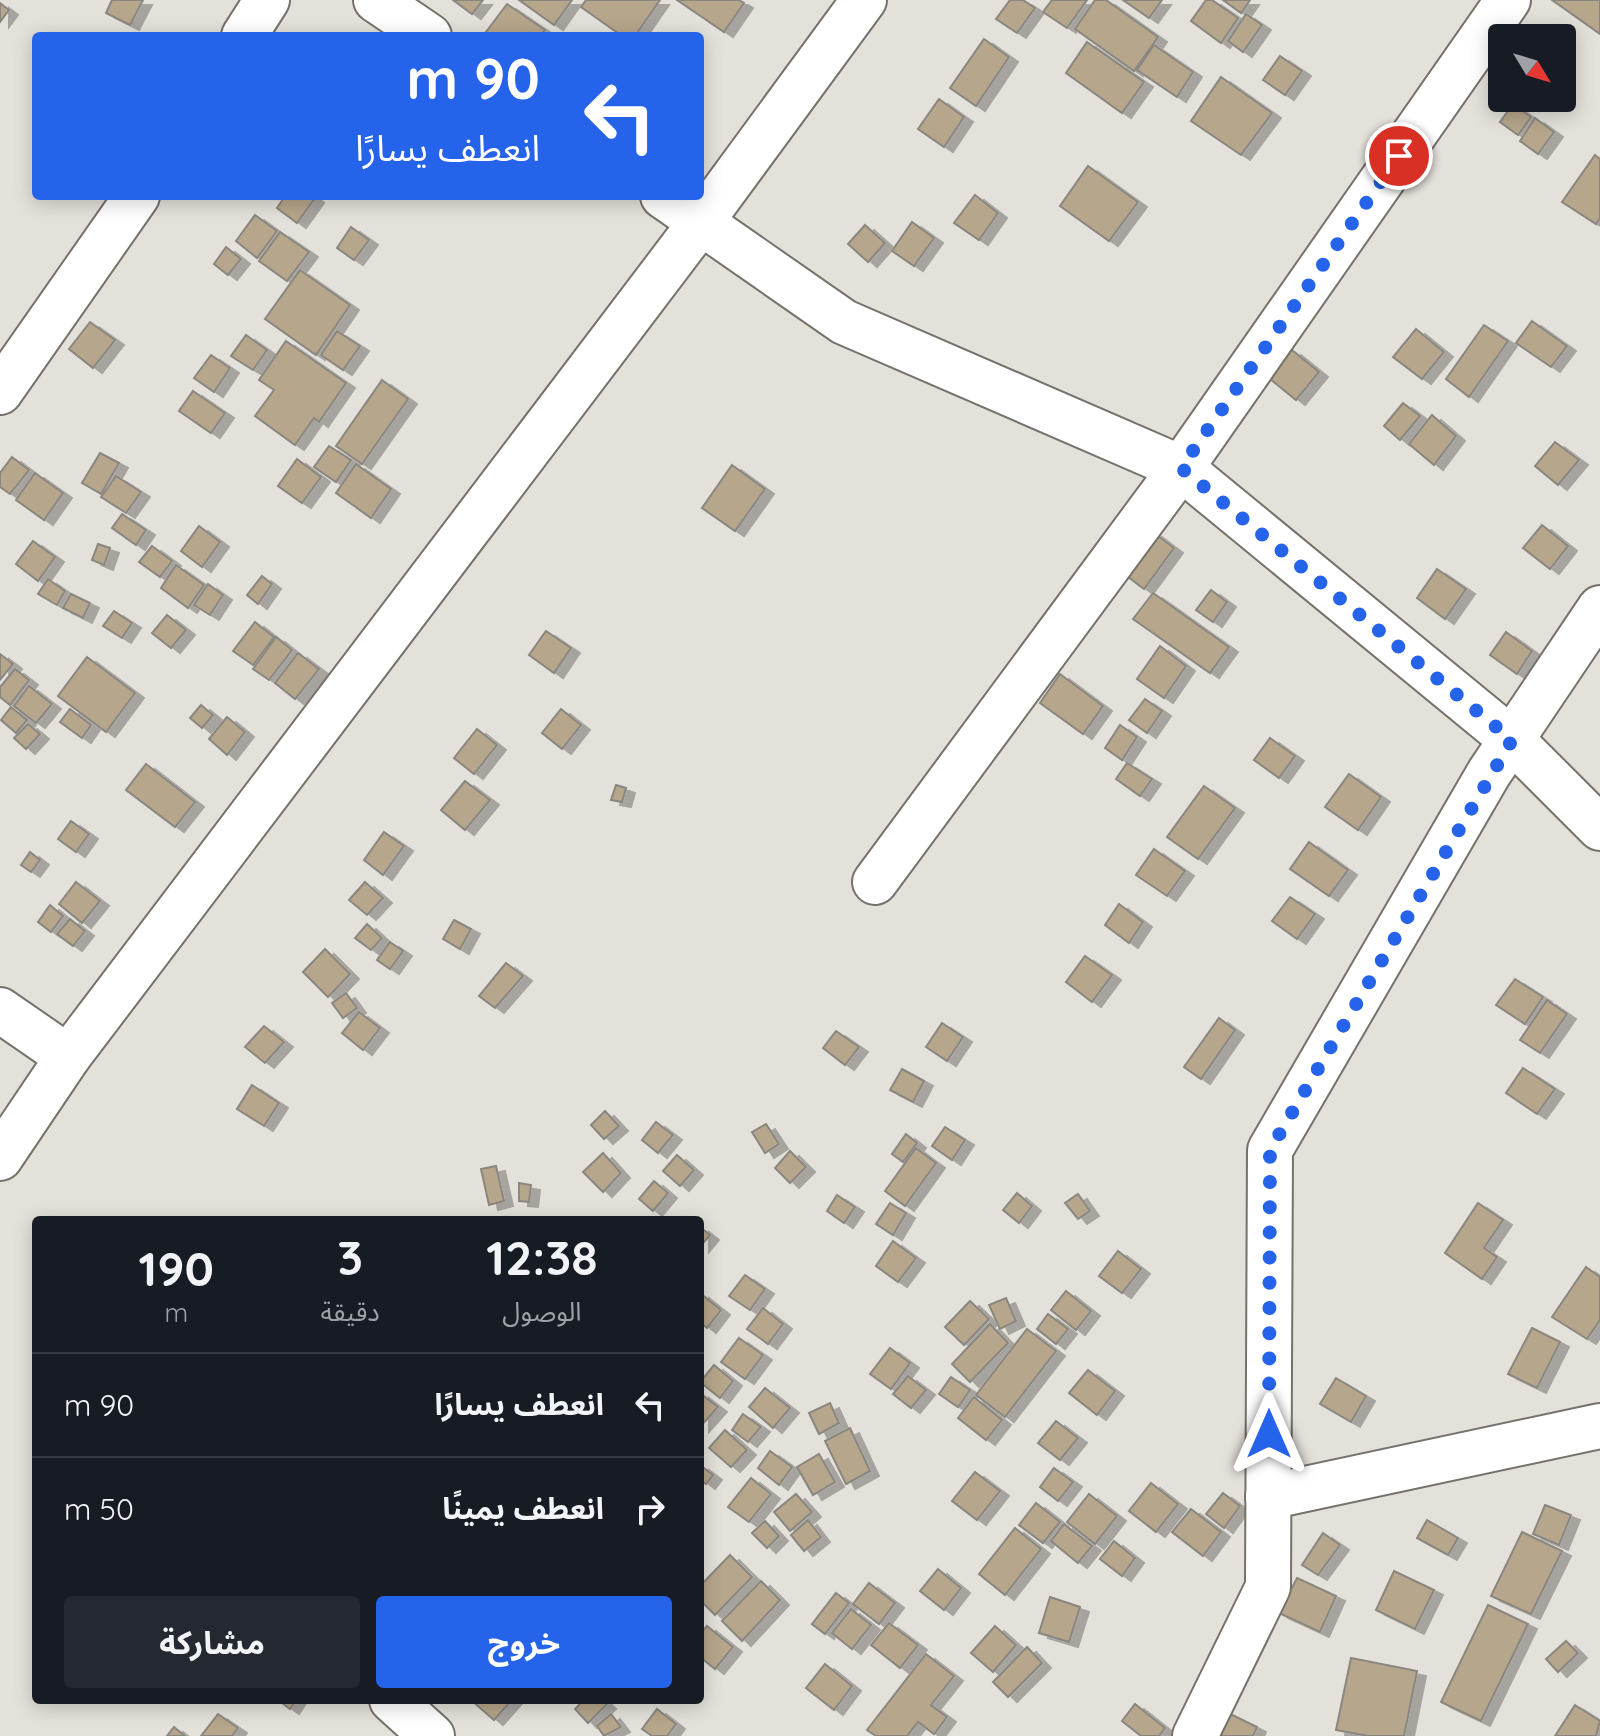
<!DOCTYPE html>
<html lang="ar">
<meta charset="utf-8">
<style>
body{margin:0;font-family:Quicksand,"Noto Sans Arabic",sans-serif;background:#242831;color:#f1f3f6;direction:rtl;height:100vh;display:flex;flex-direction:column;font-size:30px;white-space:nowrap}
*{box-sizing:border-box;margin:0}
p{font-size:26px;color:#9ea1a6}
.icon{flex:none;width:44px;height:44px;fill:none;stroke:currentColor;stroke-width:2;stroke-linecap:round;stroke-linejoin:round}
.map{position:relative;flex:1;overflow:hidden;direction:ltr}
.details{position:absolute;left:32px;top:1216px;width:672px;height:488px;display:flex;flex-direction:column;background:#171b24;border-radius:8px;box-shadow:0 4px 20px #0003;direction:rtl}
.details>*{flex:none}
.guide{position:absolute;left:32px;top:32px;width:672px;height:168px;border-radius:8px;box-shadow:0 4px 20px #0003;direction:rtl;background:#2563eb;color:#fff;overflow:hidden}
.needle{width:52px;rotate:128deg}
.buttons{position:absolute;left:1488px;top:24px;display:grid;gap:16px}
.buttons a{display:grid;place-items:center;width:88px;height:88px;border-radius:8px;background:#171b24;box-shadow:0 4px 20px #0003;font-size:40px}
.pin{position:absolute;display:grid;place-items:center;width:68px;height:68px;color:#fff;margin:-34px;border:4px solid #fff;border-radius:50%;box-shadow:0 2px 8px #0007}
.me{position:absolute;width:88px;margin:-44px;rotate:0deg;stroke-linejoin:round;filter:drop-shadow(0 0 6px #0008)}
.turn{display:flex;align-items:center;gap:28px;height:168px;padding:0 32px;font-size:36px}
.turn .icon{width:104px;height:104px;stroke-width:2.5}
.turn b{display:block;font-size:56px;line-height:68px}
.eta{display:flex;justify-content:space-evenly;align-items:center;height:136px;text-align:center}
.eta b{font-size:48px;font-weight:700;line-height:56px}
.cta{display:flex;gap:16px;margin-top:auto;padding:16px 32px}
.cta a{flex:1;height:92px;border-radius:8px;background:#2563eb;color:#fff;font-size:32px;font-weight:700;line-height:92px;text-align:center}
.cta a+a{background:#242831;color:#f1f3f6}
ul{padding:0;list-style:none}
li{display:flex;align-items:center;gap:24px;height:104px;padding:0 32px;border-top:2px solid #363941}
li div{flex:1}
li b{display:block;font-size:30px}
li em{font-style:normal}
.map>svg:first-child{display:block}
.building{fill:#b6a68b;stroke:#8a8781;stroke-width:2;filter:url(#shadow)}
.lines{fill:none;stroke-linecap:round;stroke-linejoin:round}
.minor-casing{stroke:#75726c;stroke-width:48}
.minor{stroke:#fff;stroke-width:44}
.route{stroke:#2563eb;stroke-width:14;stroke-dasharray:0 25.2}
</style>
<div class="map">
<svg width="1600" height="1736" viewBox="0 0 1600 1736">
<defs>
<filter id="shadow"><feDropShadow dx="9" dy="5" stdDeviation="0" flood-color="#0004"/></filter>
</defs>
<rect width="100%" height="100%" fill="#e4e0da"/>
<!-- building -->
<g class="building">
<polygon points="112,0 143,0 130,25 106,13"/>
<polygon points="453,0 483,0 472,14"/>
<polygon points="519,0 572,0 554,25"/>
<polygon points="586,0 660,0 635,36 622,36 581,7"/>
<polygon points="677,0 739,0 744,3 724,32"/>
<polygon points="1010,0 1023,0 1035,8 1017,33 996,19"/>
<polygon points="1052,0 1087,0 1067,28 1043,12"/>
<polygon points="1095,0 1106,0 1158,37 1134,71 1075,29"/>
<polygon points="1123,0 1162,0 1149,18"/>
<polygon points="1206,0 1212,0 1238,18 1221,43 1191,21"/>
<polygon points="1223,0 1250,0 1241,13"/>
<polygon points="1552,0 1600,0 1600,34"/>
<polygon points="0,3 9,10 0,22"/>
<polygon points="507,4 545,30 540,36 492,36 486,32"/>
<polygon points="1246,14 1262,25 1243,52 1228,41"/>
<polygon points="984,39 1009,57 976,106 950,88"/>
<polygon points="1087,42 1144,82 1122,113 1066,73"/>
<polygon points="1154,45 1193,72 1177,97 1137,70"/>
<polygon points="1280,56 1302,71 1285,95 1263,80"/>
<polygon points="1221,77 1272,113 1241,155 1191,121"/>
<polygon points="939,99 964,117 944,147 918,129"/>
<polygon points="1513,104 1531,117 1518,135 1500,122"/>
<polygon points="1535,118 1554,132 1538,154 1520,141"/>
<polygon points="1595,155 1600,159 1600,218 1596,224 1562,202"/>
<polygon points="1088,166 1138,202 1109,241 1060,206"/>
<polygon points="975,195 998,213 979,240 954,223"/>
<polygon points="285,196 313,196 315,198 297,223 277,208"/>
<polygon points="255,215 277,231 257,258 236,241"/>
<polygon points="912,222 934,238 914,266 892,251"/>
<polygon points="865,225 885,243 868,262 848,244"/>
<polygon points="351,227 369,240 354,260 337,248"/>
<polygon points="280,232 309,252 287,281 259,261"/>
<polygon points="226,247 241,259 228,275 214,264"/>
<polygon points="300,270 350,305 316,355 265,319"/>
<polygon points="1532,321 1567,346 1551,367 1516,343"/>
<polygon points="90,322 115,340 93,368 69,349"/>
<polygon points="1484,325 1508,341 1469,397 1446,379"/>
<polygon points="1416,329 1444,352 1422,379 1393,357"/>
<polygon points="337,331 360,346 343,370 321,355"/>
<polygon points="246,335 267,350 253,370 231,356"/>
<polygon points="286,341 346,383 319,422 314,418 295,445 255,416 274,390 259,380"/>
<polygon points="1292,350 1319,372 1296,400 1269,378"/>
<polygon points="211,355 230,368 214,392 194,378"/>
<polygon points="382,380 408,399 362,464 336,446"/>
<polygon points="193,391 225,413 211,433 179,411"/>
<polygon points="1403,403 1420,416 1400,440 1384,426"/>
<polygon points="1432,415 1456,436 1434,465 1409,444"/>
<polygon points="1555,442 1579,460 1558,485 1535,466"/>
<polygon points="329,446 351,460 336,482 314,467"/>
<polygon points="100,453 119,463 101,494 82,483"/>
<polygon points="12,457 29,470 10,494 0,487 0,473"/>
<polygon points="297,459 321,477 302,503 278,486"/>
<polygon points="356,464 391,489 371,518 336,493"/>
<polygon points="732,465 765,489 735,531 702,508"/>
<polygon points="35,473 63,493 44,520 16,500"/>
<polygon points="116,476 141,492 126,513 101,497"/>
<polygon points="122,514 146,530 136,545 112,528"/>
<polygon points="1542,525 1568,546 1550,569 1523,548"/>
<polygon points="199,526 220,542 202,567 181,551"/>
<polygon points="1153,532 1174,548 1144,589 1123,573"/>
<polygon points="33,541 55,557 38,581 16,564"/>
<polygon points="98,544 110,548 104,565 92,560"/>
<polygon points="152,546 172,561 160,577 139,562"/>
<polygon points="176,565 204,585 188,608 161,588"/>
<polygon points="1437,569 1466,589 1445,619 1417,598"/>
<polygon points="262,576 272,584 258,604 247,595"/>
<polygon points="48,579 65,591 57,605 38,594"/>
<polygon points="208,584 223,595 210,615 194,605"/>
<polygon points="1211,590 1227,602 1213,622 1196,610"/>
<polygon points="1153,593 1229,647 1210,673 1133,619"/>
<polygon points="71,594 90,603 83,618 63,608"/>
<polygon points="114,611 132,623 122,638 103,626"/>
<polygon points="167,615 186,630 171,648 152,633"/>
<polygon points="255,622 274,637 253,665 233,651"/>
<polygon points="546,631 571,648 554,673 529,655"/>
<polygon points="1506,632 1532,651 1517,674 1490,655"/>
<polygon points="276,637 292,650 269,680 253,669"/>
<polygon points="1160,646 1186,666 1164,698 1137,679"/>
<polygon points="298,653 319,669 295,699 275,683"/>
<polygon points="0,654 13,664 0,680"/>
<polygon points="87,657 135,693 106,732 58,696"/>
<polygon points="15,669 29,680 10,705 0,697 0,687"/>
<polygon points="1060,674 1103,706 1083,734 1040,703"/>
<polygon points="29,686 52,704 36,723 14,706"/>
<polygon points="1145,699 1162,711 1147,733 1129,720"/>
<polygon points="201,705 213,715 202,728 190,718"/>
<polygon points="11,707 27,720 16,733 1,720"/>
<polygon points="70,709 91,725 82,738 60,722"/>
<polygon points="561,709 581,725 562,749 542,733"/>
<polygon points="227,717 245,732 227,755 209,739"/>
<polygon points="28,724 40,734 26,749 14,738"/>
<polygon points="1120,725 1137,737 1122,760 1105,748"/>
<polygon points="477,729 497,745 474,774 454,758"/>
<polygon points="1270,738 1295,756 1279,778 1254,760"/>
<polygon points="1127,763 1152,779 1140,796 1116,779"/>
<polygon points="146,764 195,802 175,827 126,790"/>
<polygon points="1349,774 1381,797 1358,830 1325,807"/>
<polygon points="465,781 490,800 465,830 441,810"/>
<polygon points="616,785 626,788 622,802 611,800"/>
<polygon points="1204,786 1235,808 1198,859 1167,837"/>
<polygon points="71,821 89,834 76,852 58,839"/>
<polygon points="384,832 404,846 383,875 364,860"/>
<polygon points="1309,842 1348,870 1329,896 1290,869"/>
<polygon points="1154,849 1185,871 1167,896 1136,875"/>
<polygon points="30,852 40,860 31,872 21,865"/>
<polygon points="76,882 100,901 82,923 59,904"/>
<polygon points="365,882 383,898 367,915 349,900"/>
<polygon points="1290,897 1315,914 1297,939 1272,921"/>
<polygon points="1119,904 1143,922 1129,943 1105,925"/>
<polygon points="50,905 63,916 51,932 38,922"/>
<polygon points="70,919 85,931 73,946 57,934"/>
<polygon points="454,920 471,929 460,949 443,939"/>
<polygon points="367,924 382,938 371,950 355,938"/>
<polygon points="390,942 403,951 390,969 377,960"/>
<polygon points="325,949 350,974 328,997 303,972"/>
<polygon points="1085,956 1112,975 1092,1002 1066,982"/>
<polygon points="506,963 523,976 495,1008 479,996"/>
<polygon points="1515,979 1543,997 1525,1024 1496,1005"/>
<polygon points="346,993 357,1008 343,1018 332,1003"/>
<polygon points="1547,1000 1567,1014 1540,1053 1520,1040"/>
<polygon points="359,1012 380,1028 363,1050 342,1033"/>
<polygon points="1219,1018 1235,1030 1201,1079 1184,1067"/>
<polygon points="942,1023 963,1037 947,1061 926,1047"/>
<polygon points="264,1026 284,1042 265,1063 245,1047"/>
<polygon points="836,1031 859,1047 845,1065 823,1048"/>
<polygon points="1523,1068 1555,1089 1537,1114 1506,1093"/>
<polygon points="902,1069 924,1081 913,1102 890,1090"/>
<polygon points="252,1085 279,1103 264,1126 237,1109"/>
<polygon points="605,1111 619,1126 604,1139 591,1125"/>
<polygon points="656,1122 673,1135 658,1153 642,1140"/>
<polygon points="766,1124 779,1144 765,1153 752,1132"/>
<polygon points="945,1127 965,1140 952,1160 932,1146"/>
<polygon points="906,1134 917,1143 903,1162 892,1154"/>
<polygon points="916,1148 936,1163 905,1206 885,1191"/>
<polygon points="790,1151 806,1167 790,1183 775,1168"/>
<polygon points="603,1153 621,1173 603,1192 583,1172"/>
<polygon points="677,1155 694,1170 680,1186 663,1171"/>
<polygon points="496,1166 504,1201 489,1205 481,1169"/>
<polygon points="654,1181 668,1193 653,1211 639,1199"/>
<polygon points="519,1183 531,1185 529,1202 519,1201"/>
<polygon points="1017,1193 1032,1206 1019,1223 1003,1210"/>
<polygon points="1078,1194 1090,1211 1078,1219 1065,1203"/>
<polygon points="837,1195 855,1207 844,1223 827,1211"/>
<polygon points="890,1203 906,1213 893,1235 876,1224"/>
<polygon points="1478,1203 1503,1220 1484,1248 1497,1257 1482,1279 1445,1253"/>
<polygon points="700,1227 710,1235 700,1247"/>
<polygon points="893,1241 916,1258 898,1282 876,1266"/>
<polygon points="1118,1251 1141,1269 1122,1293 1099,1276"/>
<polygon points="1586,1267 1600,1277 1600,1320 1587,1339 1552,1317"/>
<polygon points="745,1275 765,1289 750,1310 729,1296"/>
<polygon points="1066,1291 1091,1311 1076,1330 1051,1310"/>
<polygon points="700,1293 721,1310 707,1328 700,1322"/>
<polygon points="1006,1298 1016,1321 1000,1329 989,1305"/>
<polygon points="970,1301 989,1319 964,1345 945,1327"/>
<polygon points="763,1308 783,1324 768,1344 747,1329"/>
<polygon points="1048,1314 1068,1329 1056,1344 1037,1329"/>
<polygon points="990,1324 1008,1343 970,1382 952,1364"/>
<polygon points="1532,1328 1560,1342 1537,1388 1508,1374"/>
<polygon points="1027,1329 1056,1351 1005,1417 976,1395"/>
<polygon points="739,1338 763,1355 745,1379 721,1362"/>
<polygon points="890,1348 910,1363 891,1389 870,1374"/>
<polygon points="714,1365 733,1381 720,1398 700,1382"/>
<polygon points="1088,1370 1115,1391 1097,1415 1069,1393"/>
<polygon points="908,1376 926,1390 911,1408 893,1394"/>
<polygon points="951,1377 970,1390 958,1407 939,1394"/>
<polygon points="1336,1378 1366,1396 1351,1422 1320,1404"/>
<polygon points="765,1388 790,1408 773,1428 749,1407"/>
<polygon points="700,1393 718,1407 700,1427"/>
<polygon points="974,1397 1002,1420 986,1440 958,1418"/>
<polygon points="830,1403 839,1423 819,1434 809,1413"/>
<polygon points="743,1414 761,1427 748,1442 732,1430"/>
<polygon points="1056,1421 1078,1438 1060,1460 1038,1443"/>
<polygon points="850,1428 870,1471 846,1484 825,1441"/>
<polygon points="725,1430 747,1450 731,1467 709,1448"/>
<polygon points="770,1451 792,1467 779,1485 758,1468"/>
<polygon points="819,1454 835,1482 813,1495 797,1467"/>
<polygon points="700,1465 713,1475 706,1484 700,1479"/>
<polygon points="1054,1468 1073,1482 1058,1501 1040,1487"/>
<polygon points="975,1472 1000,1491 977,1520 952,1501"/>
<polygon points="751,1478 771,1494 749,1522 728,1507"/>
<polygon points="1151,1483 1178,1504 1156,1532 1129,1511"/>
<polygon points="1223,1493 1240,1506 1224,1528 1206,1514"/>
<polygon points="796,1494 812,1512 790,1531 774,1512"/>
<polygon points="1089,1494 1117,1516 1095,1544 1067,1522"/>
<polygon points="1036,1503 1060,1522 1043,1543 1019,1525"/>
<polygon points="1545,1505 1571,1515 1559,1545 1533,1534"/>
<polygon points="1191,1509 1221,1532 1203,1556 1172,1532"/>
<polygon points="808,1520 821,1537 804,1551 791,1535"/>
<polygon points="1427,1520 1458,1538 1448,1555 1417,1538"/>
<polygon points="765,1521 779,1536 767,1548 752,1533"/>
<polygon points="1064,1524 1092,1546 1078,1563 1051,1541"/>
<polygon points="1015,1528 1041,1549 1005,1595 979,1574"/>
<polygon points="1522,1532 1562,1551 1531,1614 1491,1596"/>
<polygon points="1323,1533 1340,1545 1318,1575 1302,1565"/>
<polygon points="1114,1541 1135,1558 1122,1576 1100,1559"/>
<polygon points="730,1555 752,1577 715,1615 700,1600 700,1586"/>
<polygon points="938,1569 961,1588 944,1610 920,1591"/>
<polygon points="1394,1571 1434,1590 1415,1629 1376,1610"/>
<polygon points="1297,1578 1336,1596 1320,1632 1279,1613"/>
<polygon points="761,1581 780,1600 742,1641 722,1621"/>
<polygon points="869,1583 895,1603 879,1624 853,1604"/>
<polygon points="836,1593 849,1603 825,1634 812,1624"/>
<polygon points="1050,1597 1080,1607 1069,1642 1039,1633"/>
<polygon points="1488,1605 1528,1624 1481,1721 1441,1702"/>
<polygon points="851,1609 871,1625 852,1649 832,1633"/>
<polygon points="889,1623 918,1645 900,1668 871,1645"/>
<polygon points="707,1626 733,1647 715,1669 700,1657 700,1634"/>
<polygon points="995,1626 1016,1645 993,1672 971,1653"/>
<polygon points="1566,1641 1578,1653 1558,1672 1546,1659"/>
<polygon points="1027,1647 1042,1663 1008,1697 993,1682"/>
<polygon points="926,1654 954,1676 931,1705 947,1717 934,1734 918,1722 907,1736 876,1736 867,1730"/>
<polygon points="1351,1658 1417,1671 1404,1736 1368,1736 1336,1730"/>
<polygon points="825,1664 852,1686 834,1710 806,1688"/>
<polygon points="278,1700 296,1700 290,1709"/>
<polygon points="471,1700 512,1700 494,1720"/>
<polygon points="584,1700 603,1700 607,1704 588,1723 575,1709"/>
<polygon points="1135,1704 1165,1728 1159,1736 1141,1736 1122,1721"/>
<polygon points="1575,1705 1600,1721 1596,1736 1555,1736"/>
<polygon points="657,1709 676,1724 667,1736 652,1736 642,1729"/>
<polygon points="1220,1709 1257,1727 1253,1736 1207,1736"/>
<polygon points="218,1714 238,1728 232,1736 201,1736"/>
<polygon points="611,1714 621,1727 604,1736 597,1726"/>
<polygon points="174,1727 185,1736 167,1736"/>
</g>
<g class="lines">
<!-- minor casing -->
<g class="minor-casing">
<g id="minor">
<polyline points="376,0 429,36"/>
<polyline points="244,36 267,0"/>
<polyline points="663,196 844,322 1181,468 1512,740 1600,828"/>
<polyline points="0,392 137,196"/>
<polyline points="875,882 1181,468 1508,0"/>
<polyline points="0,1010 68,1057"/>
<polyline points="0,1158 68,1057 701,222 864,0"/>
<polyline points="1268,1497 1600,1426"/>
<polyline points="392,1700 432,1736"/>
<polyline points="1195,1736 1268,1587 1270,1150 1489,773 1600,608"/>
</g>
</g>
<!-- minor -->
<use href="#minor" class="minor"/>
</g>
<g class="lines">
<!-- route -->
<polyline class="route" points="1269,1434 1270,1150 1512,740 1181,468 1399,156"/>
</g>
</svg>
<div class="buttons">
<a><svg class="needle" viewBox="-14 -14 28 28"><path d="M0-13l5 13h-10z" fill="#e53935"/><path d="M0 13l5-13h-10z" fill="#9ea1a6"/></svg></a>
</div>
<div class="pin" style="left:1399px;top:156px;background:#d93025"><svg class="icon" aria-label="arrive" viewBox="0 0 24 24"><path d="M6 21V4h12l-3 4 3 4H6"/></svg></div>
<svg class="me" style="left:1269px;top:1434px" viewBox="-20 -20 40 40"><path d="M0-17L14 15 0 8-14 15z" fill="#2563eb" stroke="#fff" stroke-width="4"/></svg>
<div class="guide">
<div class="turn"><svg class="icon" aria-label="left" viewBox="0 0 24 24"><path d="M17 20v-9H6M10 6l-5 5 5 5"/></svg><div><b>90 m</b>انعطف يسارًا</div></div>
</div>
<section class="details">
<div class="eta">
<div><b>12:38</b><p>الوصول</p></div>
<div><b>3</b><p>دقيقة</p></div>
<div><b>190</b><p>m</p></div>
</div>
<ul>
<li><svg class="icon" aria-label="left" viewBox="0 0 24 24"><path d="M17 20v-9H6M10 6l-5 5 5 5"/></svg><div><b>انعطف يسارًا</b></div><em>90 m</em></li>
<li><svg class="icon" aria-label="right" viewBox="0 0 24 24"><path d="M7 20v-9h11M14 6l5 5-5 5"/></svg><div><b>انعطف يمينًا</b></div><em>50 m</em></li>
</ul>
<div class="cta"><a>خروج</a><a>مشاركة</a></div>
</section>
</div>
